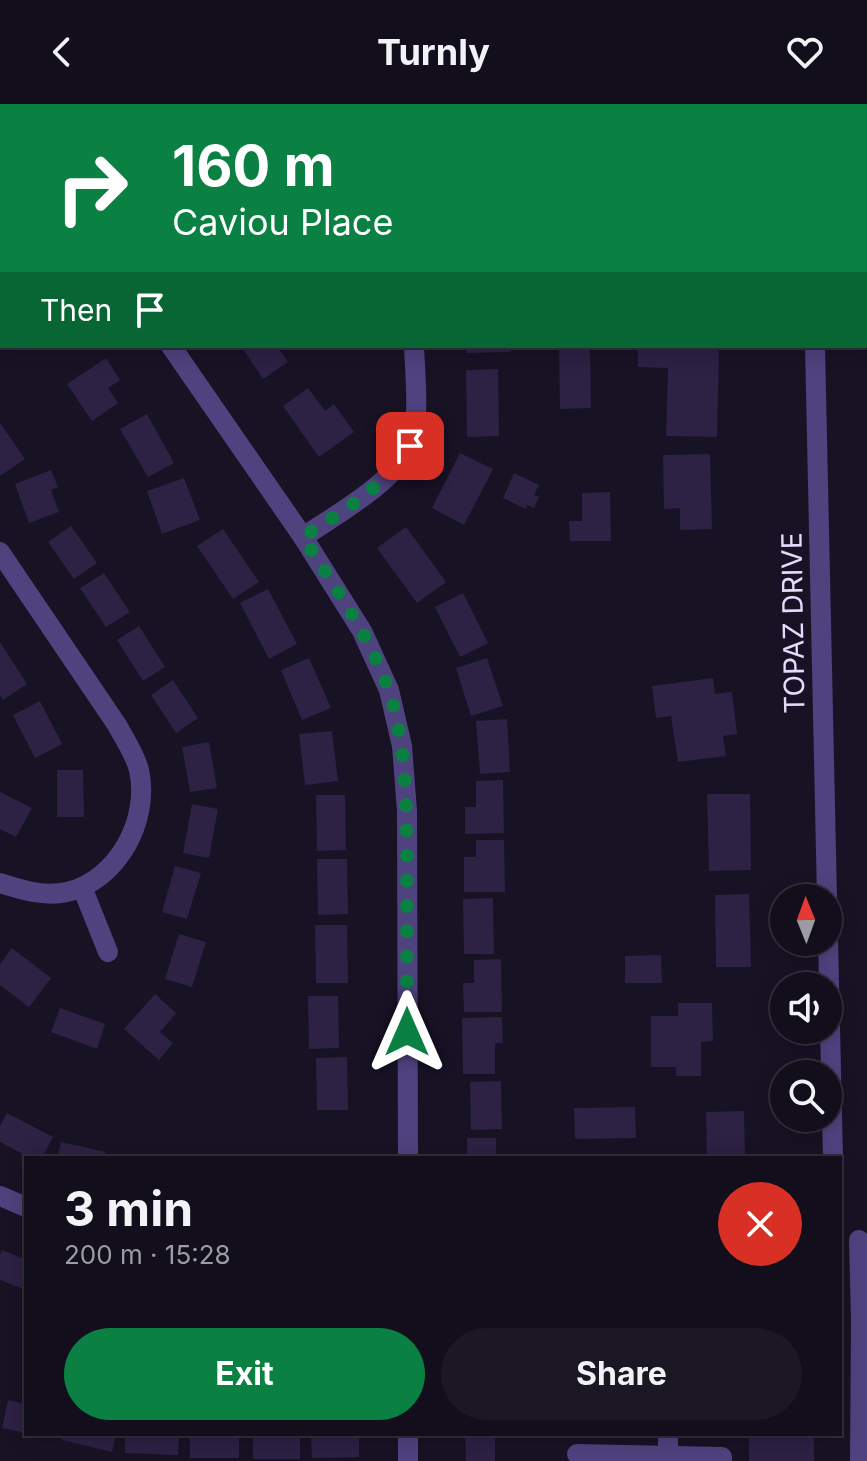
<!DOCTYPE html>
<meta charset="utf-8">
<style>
body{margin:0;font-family:Inter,sans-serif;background:#1b1725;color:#f1f3f6;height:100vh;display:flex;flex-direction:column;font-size:30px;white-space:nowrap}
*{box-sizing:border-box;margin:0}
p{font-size:26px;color:#9c9ca3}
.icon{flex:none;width:44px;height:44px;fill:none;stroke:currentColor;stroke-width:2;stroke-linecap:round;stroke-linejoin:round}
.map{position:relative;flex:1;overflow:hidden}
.side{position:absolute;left:24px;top:1052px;width:818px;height:280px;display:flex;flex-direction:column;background:#120e1c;border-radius:0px;box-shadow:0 4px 20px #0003,0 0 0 2px #312e3b}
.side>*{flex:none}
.hud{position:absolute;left:0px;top:0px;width:868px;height:244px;box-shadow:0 4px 20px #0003,0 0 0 2px #312e3b;background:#0b8043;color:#fff;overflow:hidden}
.needle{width:52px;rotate:359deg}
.fabs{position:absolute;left:770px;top:780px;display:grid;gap:16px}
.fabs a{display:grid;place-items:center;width:72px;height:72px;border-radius:50%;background:#120e1c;box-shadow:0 4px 20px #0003,0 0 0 2px #312e3b;font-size:40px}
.pin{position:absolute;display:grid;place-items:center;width:68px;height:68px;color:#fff;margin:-34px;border-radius:16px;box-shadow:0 4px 12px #0006}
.me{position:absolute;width:88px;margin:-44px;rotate:0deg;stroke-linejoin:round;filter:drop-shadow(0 0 6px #0008)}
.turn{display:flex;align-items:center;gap:28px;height:168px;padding:0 40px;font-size:36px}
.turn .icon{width:104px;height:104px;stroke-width:2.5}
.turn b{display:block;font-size:56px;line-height:68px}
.then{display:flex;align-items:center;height:76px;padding:0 40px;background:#0003;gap:16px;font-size:30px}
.round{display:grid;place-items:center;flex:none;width:84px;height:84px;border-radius:42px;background:#1b1725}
.overview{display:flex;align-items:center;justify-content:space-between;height:136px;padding:0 40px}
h1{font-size:48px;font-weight:700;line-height:60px}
.cta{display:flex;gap:16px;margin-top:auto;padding:16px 40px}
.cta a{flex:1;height:92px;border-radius:48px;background:#0b8043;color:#fff;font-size:32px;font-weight:700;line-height:92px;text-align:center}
.cta a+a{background:#1b1725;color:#f1f3f6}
header{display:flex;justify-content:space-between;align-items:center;height:104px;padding:0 40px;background:#120e1c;font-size:36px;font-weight:700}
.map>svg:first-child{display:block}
.building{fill:#2d2144}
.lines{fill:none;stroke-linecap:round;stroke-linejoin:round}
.minor{stroke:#4e437e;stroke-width:20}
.route{stroke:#0b8043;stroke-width:14;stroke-dasharray:0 25.2}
.labels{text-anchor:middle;stroke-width:8;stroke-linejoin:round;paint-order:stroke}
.street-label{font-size:28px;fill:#e3dbfb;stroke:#181225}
</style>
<header><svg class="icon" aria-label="back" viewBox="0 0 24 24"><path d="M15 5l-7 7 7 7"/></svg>Turnly<svg class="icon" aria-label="heart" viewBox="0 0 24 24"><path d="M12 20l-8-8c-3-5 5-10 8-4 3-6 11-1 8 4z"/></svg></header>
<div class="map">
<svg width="867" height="1357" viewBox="0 0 867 1357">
<rect width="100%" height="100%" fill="#181225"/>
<!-- building -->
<g class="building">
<polygon points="241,242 277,242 288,258 263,275"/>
<polygon points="466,242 511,242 511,248 466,249"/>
<polygon points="559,242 590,242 591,304 560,305"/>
<polygon points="638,242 719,242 717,333 666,332 668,264 638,263"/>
<polygon points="106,254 120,276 108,284 118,299 92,317 67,280"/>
<polygon points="498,265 499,332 467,333 466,266"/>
<polygon points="308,284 325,307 334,300 354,328 319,353 283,302"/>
<polygon points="147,310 174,359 148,373 120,325"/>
<polygon points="0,319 25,355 0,372"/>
<polygon points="460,349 493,365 464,421 432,404"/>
<polygon points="710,350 712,425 680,426 680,404 664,405 663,351"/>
<polygon points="51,366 58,383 51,386 59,408 29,419 15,380"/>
<polygon points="514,369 539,381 534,391 539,393 534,404 527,401 526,405 503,394"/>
<polygon points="184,374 200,416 162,430 147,387"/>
<polygon points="610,388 611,437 570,437 569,417 582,417 582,389"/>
<polygon points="71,422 97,459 74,475 48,438"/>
<polygon points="406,423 446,478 417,499 377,444"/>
<polygon points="223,425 259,478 233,495 197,442"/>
<polygon points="104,469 130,508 106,523 80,484"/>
<polygon points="268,485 297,540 269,555 240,499"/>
<polygon points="463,489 488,539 460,553 435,503"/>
<polygon points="139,522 165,563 143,577 117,536"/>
<polygon points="0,538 27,580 3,596 0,591"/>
<polygon points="309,554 331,604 302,616 281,566"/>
<polygon points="487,554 503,602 471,612 456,564"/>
<polygon points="713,574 715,590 732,588 737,630 723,632 726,652 678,658 671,612 656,614 652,582"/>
<polygon points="173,576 198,614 176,629 151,591"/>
<polygon points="40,597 62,640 35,654 13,611"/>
<polygon points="507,615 510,668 480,670 476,617"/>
<polygon points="332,627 338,677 305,681 299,630"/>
<polygon points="209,638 217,684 190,688 182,643"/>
<polygon points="57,666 83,666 84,713 57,713"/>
<polygon points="503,676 504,729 465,730 465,703 476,703 476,677"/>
<polygon points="0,688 32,704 16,733 0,725"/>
<polygon points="707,690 750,690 751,766 709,767"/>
<polygon points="316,691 345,691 346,746 317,747"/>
<polygon points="192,700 218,705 209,754 183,749"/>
<polygon points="476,736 504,736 505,788 464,788 464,753 476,753"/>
<polygon points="317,755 347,755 348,810 318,811"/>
<polygon points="175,762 201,769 187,815 162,808"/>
<polygon points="749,790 751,863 716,863 715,791"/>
<polygon points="493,794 494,850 464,850 463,795"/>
<polygon points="315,821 347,821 348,879 316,879"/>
<polygon points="179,830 206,838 192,883 165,875"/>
<polygon points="12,844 51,874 29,903 0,881 0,860"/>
<polygon points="661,851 662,879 625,879 625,852"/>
<polygon points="501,855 502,908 464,908 463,879 474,879 474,856"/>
<polygon points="155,890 176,909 160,928 173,939 159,956 124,925"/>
<polygon points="308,892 338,892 339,944 309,945"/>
<polygon points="678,899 712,899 713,937 701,938 701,972 676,972 676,963 651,963 651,912 678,912"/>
<polygon points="60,904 105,920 97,945 51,928"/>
<polygon points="502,913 503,939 495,939 495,970 463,970 462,914"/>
<polygon points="347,953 348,1006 317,1006 316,954"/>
<polygon points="501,977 502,1025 471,1026 470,978"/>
<polygon points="635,1003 636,1034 575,1035 574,1004"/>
<polygon points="744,1007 745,1054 707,1054 706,1008"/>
<polygon points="7,1009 53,1033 42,1054 30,1054 0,1038 0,1022"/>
<rect x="467" y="1034" width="29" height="20"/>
<polygon points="61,1038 106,1048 104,1054 57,1054"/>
<polygon points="2,1146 26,1156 26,1186 0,1176 0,1151"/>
<polygon points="8,1296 26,1300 26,1329 2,1324"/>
<polygon points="63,1330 116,1330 112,1348 62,1336"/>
<polygon points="125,1330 179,1330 178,1351 125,1349"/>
<rect x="190" y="1330" width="49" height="24"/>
<rect x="253" y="1330" width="47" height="25"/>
<polygon points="311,1330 359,1330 359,1353 312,1354"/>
<polygon points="465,1330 495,1330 495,1357 466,1357"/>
<polygon points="814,1332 814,1357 749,1357 749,1333"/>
</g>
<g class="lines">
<!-- minor -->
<g class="minor">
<polyline points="6,0 8,2"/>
<polyline points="398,0 399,2"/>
<polyline points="812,0 812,2"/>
<polyline points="0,148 2,146"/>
<polyline points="866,229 867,229"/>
<polyline points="171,242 303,433 362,527 389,586 402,642 407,707 408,1054"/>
<polyline points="815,242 827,794"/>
<path d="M303,433C334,412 398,376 411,341C420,315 415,270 414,242"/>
<path d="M0,448L117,621C125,636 135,650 139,666C150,716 118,776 67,788C44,793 22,786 0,779"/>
<polyline points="82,783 108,848"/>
<polyline points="828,835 833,1054"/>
<polyline points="0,1092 26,1103"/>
<polyline points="859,1136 861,1217 860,1357"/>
<polyline points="577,1350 722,1353 722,1357"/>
<polyline points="668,1352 668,1330"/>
<polyline points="408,1357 408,1330"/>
</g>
</g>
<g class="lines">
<!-- route -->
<path class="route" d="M407,928C407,871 407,814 407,757C406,700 407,641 389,587C370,532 334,482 303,433C342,407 386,383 410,342"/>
</g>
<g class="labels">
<!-- street labels -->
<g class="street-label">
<text transform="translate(793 519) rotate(-91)" y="10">TOPAZ DRIVE</text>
</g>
</g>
</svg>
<div class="fabs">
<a><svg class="needle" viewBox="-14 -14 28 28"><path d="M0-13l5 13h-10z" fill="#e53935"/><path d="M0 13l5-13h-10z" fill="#9c9ca3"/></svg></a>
<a><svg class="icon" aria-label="sound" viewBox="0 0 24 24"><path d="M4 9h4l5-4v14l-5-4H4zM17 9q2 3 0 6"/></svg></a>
<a><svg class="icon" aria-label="search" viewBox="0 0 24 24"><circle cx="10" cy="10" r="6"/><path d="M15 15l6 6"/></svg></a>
</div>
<div class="pin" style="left:410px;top:342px;background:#d93025"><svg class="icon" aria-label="arrive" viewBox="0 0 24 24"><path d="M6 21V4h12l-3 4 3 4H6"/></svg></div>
<svg class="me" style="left:407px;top:928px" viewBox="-20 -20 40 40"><path d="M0-17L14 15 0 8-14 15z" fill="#0b8043" stroke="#fff" stroke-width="4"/></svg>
<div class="hud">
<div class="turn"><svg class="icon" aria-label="right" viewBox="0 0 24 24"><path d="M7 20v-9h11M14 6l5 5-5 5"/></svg><div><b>160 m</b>Caviou Place</div></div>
<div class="then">Then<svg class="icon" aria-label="arrive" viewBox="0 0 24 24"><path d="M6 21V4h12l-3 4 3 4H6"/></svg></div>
</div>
<section class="side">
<div class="overview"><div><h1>3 min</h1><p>200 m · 15:28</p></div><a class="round" style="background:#d93025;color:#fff"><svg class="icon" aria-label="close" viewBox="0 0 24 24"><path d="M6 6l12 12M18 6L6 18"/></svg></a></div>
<div class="cta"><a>Exit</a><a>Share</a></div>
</section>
</div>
